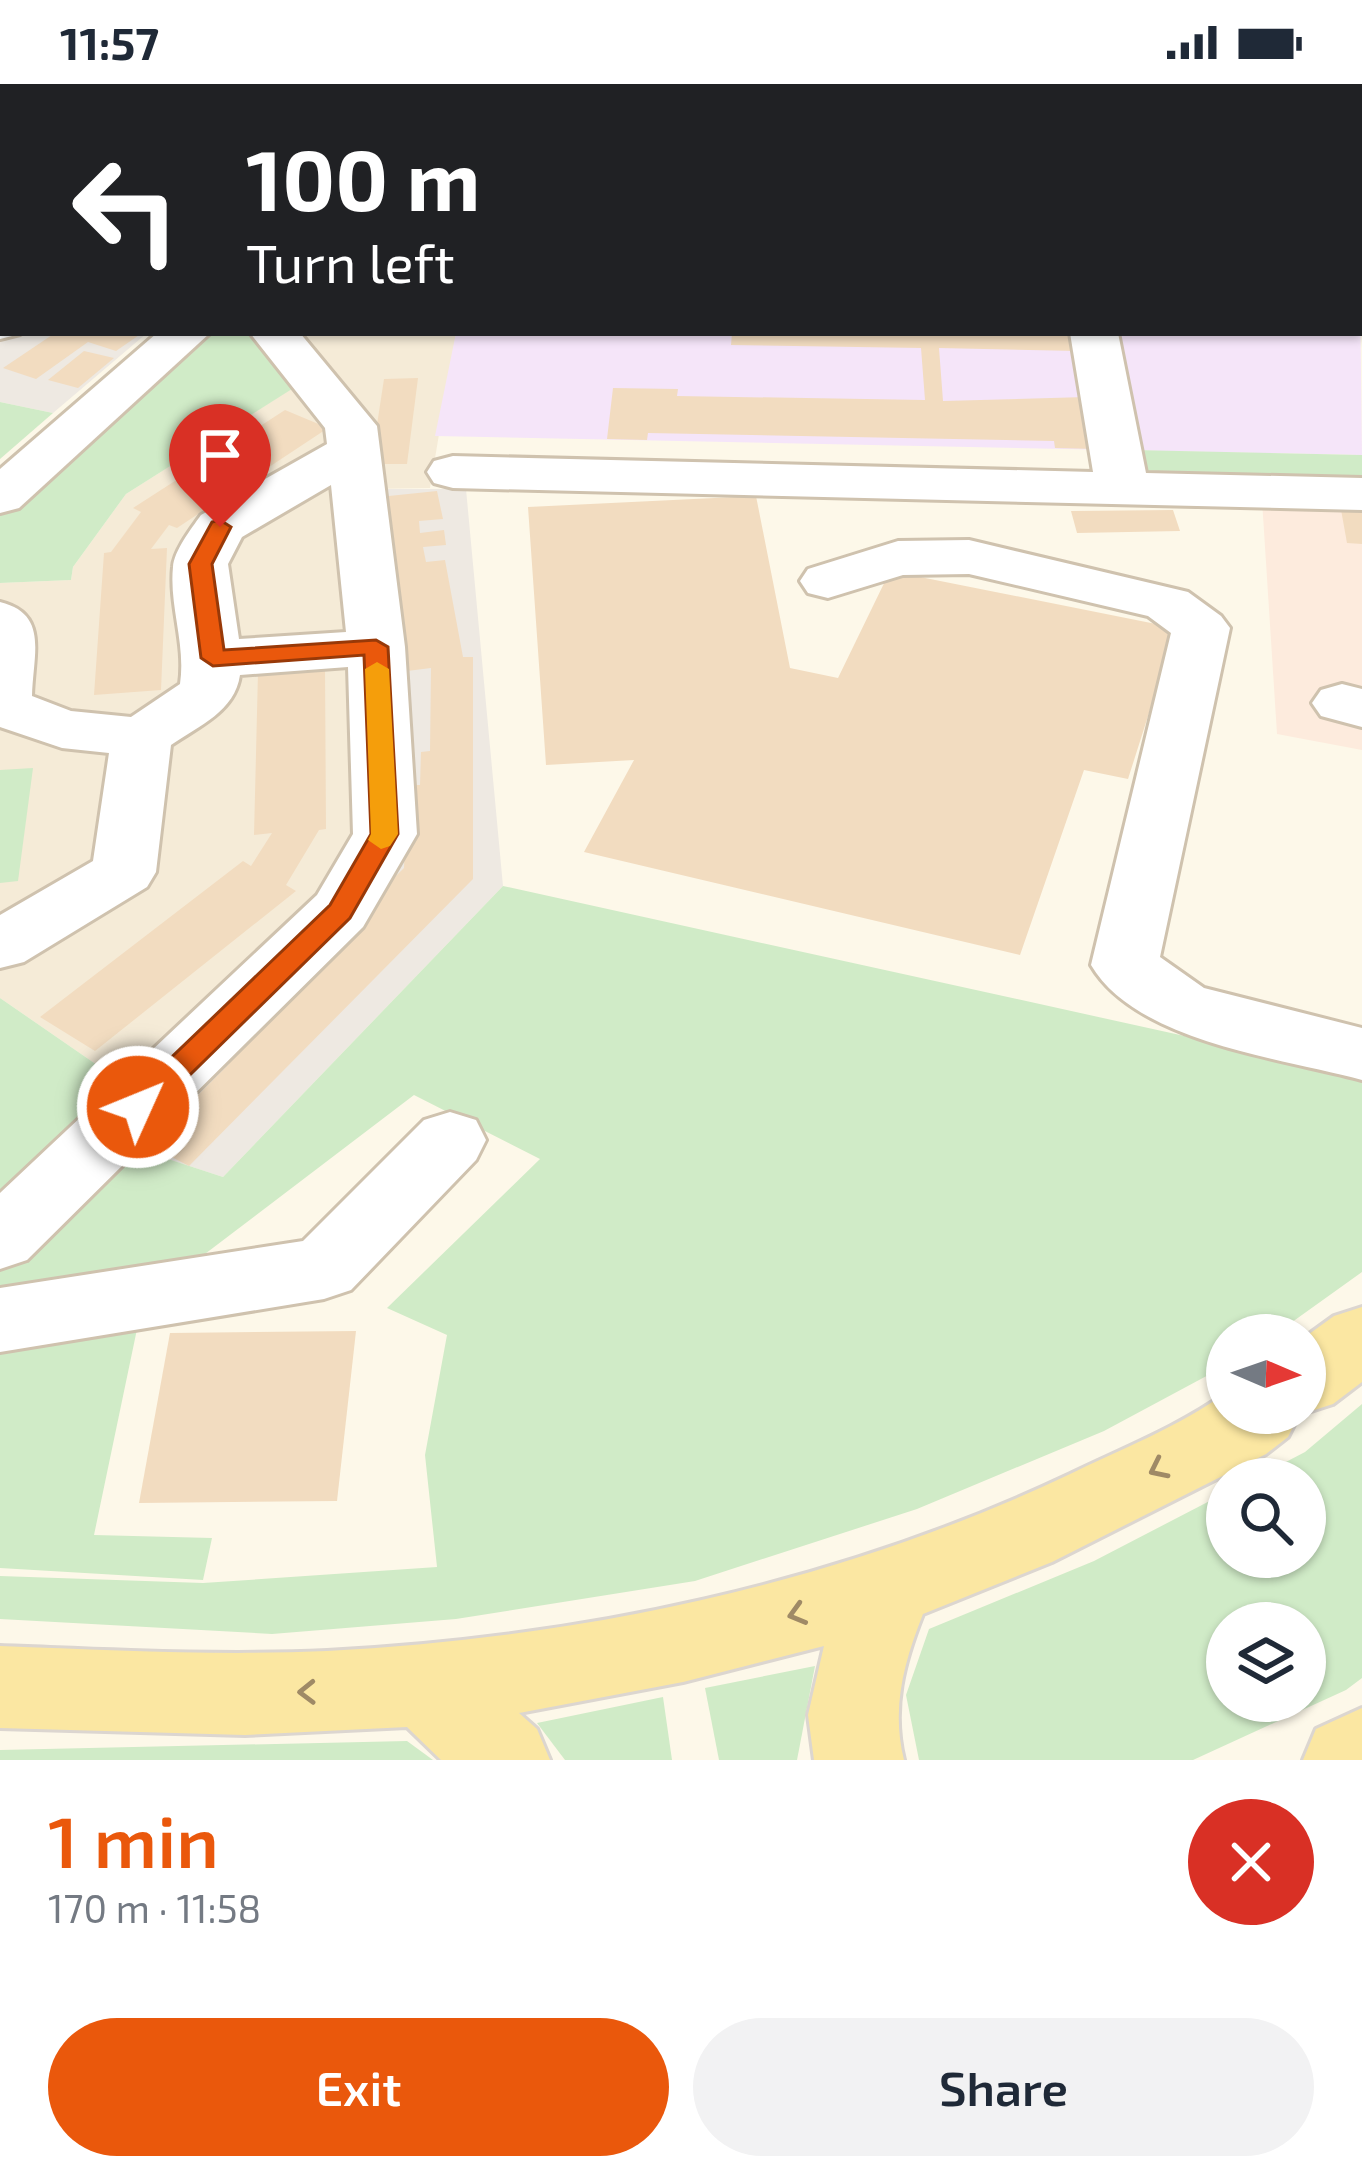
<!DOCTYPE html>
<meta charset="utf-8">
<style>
body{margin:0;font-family:"Exo 2",sans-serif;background:#f2f2f3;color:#1f2937;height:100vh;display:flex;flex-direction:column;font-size:45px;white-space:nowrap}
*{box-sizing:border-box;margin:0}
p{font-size:39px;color:#747a83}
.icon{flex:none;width:66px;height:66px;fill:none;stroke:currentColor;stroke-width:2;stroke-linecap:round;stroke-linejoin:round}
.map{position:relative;height:1676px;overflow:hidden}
.drawer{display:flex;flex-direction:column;background:#fff;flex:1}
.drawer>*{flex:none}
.guide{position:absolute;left:0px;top:0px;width:1362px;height:252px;box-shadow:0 3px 9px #0004;background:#202124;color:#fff;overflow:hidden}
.needle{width:78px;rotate:92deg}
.tools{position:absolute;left:1206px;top:1230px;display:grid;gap:24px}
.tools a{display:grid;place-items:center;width:120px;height:120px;border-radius:50%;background:#fff;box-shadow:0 3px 9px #0004;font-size:60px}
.pin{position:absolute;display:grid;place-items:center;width:102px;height:102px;color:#fff;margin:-123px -51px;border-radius:50% 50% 50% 0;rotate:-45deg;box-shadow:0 0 12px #0007}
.pin .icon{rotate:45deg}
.me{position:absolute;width:132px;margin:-66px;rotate:46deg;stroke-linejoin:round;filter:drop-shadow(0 0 9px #0008)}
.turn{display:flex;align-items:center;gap:42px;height:252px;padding:0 48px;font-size:54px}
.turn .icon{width:156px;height:156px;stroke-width:2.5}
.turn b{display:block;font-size:84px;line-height:102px}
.round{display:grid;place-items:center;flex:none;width:126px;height:126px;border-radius:63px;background:#f2f2f3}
.headline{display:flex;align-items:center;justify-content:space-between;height:204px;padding:0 48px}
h1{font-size:72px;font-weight:600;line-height:90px;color:#ea580c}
.primary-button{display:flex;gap:24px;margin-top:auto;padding:24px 48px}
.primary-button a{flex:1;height:138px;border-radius:72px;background:#ea580c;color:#fff;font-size:48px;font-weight:600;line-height:138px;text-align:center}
.primary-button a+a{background:#f2f2f3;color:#1f2937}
.status{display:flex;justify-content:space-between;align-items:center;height:84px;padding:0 60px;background:#fff;direction:ltr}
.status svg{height:33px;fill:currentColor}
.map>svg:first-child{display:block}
.residential{fill:#f5ebd7}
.commercial{fill:#fdebdd}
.industrial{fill:#eee9e2}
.education{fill:#f5e5f9}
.green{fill:#d0ebc7;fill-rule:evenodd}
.building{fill:#f2dcc0}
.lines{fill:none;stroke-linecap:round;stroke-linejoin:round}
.minor-casing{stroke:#cfc2ae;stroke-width:6}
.major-casing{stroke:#dcd6d0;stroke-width:6}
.minor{fill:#fff;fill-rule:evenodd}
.major{fill:#fbe7a2;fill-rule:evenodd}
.oneway{stroke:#9f8a66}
.route{fill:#ea580c;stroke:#983908;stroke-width:3}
.slow{fill:#f59e0b}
</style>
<div class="status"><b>11:57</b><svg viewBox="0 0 49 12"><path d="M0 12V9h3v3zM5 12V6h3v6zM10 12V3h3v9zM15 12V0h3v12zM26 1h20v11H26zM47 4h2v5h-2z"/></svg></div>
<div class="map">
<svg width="1362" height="1676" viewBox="0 0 1362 1676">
<rect width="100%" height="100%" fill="#fdf8e9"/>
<!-- residential -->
<polygon class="residential" points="253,249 456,249 430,404 368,405 400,724 155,1021 0,914 0,499 71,496 73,483 126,410 302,298"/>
<!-- commercial -->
<polygon class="commercial" points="1262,416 1362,418 1362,666 1277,650"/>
<!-- industrial -->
<g class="industrial">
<polygon points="0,198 3,249 147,249 53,329 0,318"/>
<polygon points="367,405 466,405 503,802 223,1093 112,1057 369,807"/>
</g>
<!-- education -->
<polygon class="education" points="1359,126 1362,371 435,352 456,249 1359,249"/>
<!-- green -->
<g class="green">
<polygon points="205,249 253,249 303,298 126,410 73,483 71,496 0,499 0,426"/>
<polygon points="0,318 53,329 0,375"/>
<polygon points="1133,366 1362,371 1362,398 1141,392"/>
<polygon points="33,684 18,797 0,799 0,686"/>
<polygon points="503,802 1362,991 1362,1188 1274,1251 1227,1251 1227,1281 1104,1347 917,1425 695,1497 456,1535 272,1550 0,1535 0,1492 203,1499 437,1483 425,1371 447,1251 387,1224 540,1075 414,1011 197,1176 0,1211 0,914 155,1021 113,1057 223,1093"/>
<polygon points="141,1226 94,1451 212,1454 203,1496 0,1484 0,1250"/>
<path d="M1362,1320V1594L1346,1606L1193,1676H919L906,1611L929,1545L1094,1477L1227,1408V1473H1305V1395H1253L1305,1368ZM1227,1539H1305V1617H1227Z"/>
<polygon points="815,1582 797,1676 719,1676 705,1604"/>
<polygon points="663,1613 672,1676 565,1676 537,1639"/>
<polygon points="407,1657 433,1676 0,1676 0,1666"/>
</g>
<!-- building -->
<g class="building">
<polygon points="55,249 142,249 116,267 88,258 36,295 3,284"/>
<polygon points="732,249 1075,249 1078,267 939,264 943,317 1086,313 1094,365 1055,364 1054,357 648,349 647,356 607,355 613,304 678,305 677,312 925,316 921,264 731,261"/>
<polygon points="84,267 114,274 78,304 48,296"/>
<polygon points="418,294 407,380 371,380 384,295"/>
<polygon points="285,326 328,344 177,444 169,441 151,465 167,464 161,606 94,611 104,469 111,468 141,428 133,424"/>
<polygon points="437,407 443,435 419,437 420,449 444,446 446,461 423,463 426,478 445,476 463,573 473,573 473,795 189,1082 129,1051 169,1011 188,1021 229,980 212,971 404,784 407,701 420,701 421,668 430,667 431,584 407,587 379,413"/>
<polygon points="756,412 790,584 838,594 890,487 1176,544 1128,695 1084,686 1020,871 584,768 634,676 546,681 528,423"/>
<polygon points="1340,420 1362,420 1362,460 1347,459"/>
<polygon points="1173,426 1180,447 1077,449 1071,427"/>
<polygon points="325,583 326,745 319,746 286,801 296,807 95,967 40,933 243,777 251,782 272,749 254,751 258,588"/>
<polygon points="356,1247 337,1417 139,1419 170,1249"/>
</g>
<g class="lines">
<!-- minor casing -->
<g class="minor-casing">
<g id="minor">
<polygon points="43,0 102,0 104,3 45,3"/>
<polygon points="236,0 278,0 279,3 237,3"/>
<polygon points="986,0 1142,0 1144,3 987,3"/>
<rect x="0" y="159" width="3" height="28"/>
<rect x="1359" y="159" width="3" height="28"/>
<polygon points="0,225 3,249 20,250 0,255"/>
<polygon points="157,249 210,249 19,424 0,429 0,385"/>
<path d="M250,249H300L377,342L405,563L417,750L363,843L27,1176L0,1185V1109L317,811L353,750L348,583L240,591C235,627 199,642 171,661L156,788L147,803L24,878L0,884V831L93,777L109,669L62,664L0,643V518C49,530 33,570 32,612L71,627L131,633L180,600C186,560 169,522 173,483C174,467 191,445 201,431L327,360L325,344ZM331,401L346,548L239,555L228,480L242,453Z"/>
<polygon points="1070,249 1118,249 1146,389 1362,394 1362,426 453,404 434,399 427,388 434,377 453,372 1093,388"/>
<path d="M969,456L1188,508L1221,532L1230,544L1160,873L1204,904L1362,944V996C1281,974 1136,958 1091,881L1171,549L1148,532L969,490L903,491L828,514L808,509L800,497L808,485L898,457Z"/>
<polygon points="1342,600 1362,605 1362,643 1321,632 1312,619 1321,606"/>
<polygon points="450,1028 476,1036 486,1056 476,1076 351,1206 324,1215 0,1268 0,1204 303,1157 424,1036"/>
</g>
</g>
<!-- major casing -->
<g class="major-casing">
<g id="major">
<polygon points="1362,1223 1362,1298 1333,1320 1305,1329 1304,1329 1305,1253 1334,1232"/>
<path d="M1227,1308V1329H1300L1288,1353L1266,1370L1052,1478L923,1530C904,1578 891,1624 904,1676H814L808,1631L824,1562L683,1598L519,1629L537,1645L550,1676H441L407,1643L245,1651L0,1644V1562C109,1566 218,1572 327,1567C580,1554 837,1500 1066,1392C1119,1366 1179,1343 1227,1308Z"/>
<polygon points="1362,1624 1362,1676 1303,1676 1316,1645"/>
</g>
</g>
<!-- minor -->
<use href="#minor" class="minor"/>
<!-- major -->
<use href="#major" class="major"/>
</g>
<!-- one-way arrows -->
<defs><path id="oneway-chevron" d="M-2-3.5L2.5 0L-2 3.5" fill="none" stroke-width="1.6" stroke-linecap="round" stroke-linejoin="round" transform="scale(3)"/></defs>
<g class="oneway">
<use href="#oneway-chevron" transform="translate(1158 1385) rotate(154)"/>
<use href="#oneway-chevron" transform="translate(797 1530) rotate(164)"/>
<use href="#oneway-chevron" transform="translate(307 1608) rotate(179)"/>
</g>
<!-- route -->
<polygon class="route" points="220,436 231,443 212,480 224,566 376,556 388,563 398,750 350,834 149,1031 128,1031 124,1023 128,1015 330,821 371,750 364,571 213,582 201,574 189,480 212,438"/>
<!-- slow -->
<polygon class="slow" points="377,578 389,585 398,750 390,762 381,765 368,756 371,750 365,585"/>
</svg>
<div class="tools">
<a><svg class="needle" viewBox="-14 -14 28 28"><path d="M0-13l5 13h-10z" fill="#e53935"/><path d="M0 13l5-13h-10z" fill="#747a83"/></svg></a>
<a><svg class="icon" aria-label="search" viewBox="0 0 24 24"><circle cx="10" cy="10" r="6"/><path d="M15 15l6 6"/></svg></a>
<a><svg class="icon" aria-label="layers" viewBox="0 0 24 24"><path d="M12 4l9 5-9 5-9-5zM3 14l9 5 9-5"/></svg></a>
</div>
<div class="pin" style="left:220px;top:443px;background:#d93025"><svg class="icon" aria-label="arrive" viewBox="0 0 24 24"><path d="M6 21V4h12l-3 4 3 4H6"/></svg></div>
<svg class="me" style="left:138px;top:1023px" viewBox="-20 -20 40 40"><circle r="17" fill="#ea580c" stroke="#fff" stroke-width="3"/><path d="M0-11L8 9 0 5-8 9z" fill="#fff"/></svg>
<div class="guide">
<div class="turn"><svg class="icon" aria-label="left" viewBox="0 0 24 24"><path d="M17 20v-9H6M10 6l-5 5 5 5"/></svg><div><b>100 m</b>Turn left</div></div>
</div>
</div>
<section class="drawer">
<div class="headline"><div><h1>1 min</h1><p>170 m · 11:58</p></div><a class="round" style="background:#d93025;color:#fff"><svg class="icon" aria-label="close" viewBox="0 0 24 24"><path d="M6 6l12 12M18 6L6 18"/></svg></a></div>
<div class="primary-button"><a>Exit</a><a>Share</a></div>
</section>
